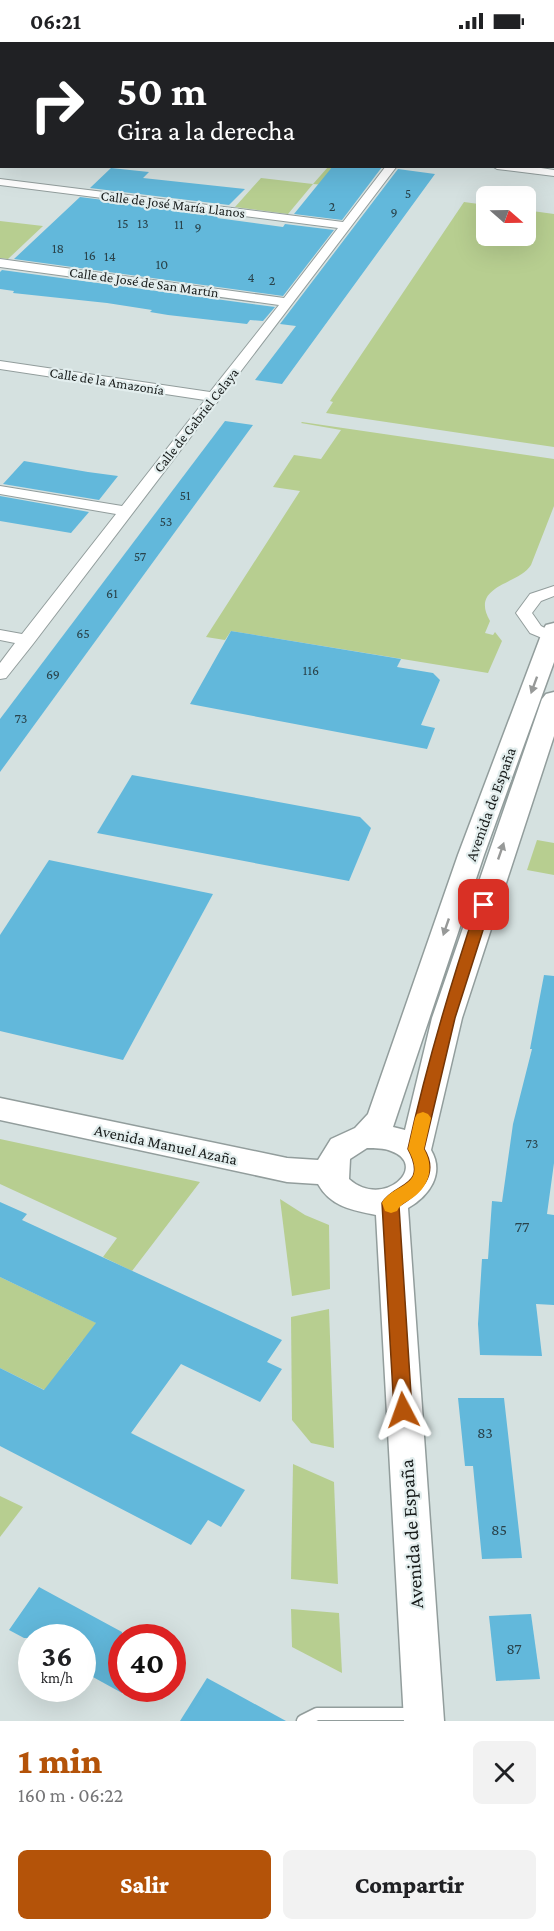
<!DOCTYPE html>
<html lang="es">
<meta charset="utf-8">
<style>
body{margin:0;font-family:"Crimson Pro",serif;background:#f2f2f2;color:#202124;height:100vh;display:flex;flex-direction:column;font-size:22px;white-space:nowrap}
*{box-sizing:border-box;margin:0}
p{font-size:20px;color:#757577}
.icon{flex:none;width:33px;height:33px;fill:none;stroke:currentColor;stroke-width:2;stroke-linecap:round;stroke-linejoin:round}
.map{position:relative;height:1679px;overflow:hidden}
.details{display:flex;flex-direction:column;background:#fff;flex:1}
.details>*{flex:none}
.guide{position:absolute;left:0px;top:0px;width:555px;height:126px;box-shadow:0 6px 24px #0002;background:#202124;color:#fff;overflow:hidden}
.needle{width:39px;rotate:110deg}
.fabs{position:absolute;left:476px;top:144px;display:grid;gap:12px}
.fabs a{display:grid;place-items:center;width:60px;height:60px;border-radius:9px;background:#fff;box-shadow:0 6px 24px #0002;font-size:30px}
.speed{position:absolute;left:18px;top:1582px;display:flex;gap:12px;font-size:30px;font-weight:700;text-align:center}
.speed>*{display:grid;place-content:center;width:78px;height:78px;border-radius:50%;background:#fff;box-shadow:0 6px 24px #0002;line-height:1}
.speed small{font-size:15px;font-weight:400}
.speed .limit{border:9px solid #d22;background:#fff;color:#111}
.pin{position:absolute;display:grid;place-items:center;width:51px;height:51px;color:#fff;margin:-26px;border-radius:12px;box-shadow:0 3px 9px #0006}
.me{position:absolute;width:66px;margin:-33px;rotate:356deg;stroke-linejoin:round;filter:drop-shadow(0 0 4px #0008)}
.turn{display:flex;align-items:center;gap:21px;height:126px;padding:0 18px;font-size:27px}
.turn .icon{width:78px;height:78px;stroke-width:2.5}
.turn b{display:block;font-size:42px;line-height:51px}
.round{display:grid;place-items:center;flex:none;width:63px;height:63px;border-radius:9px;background:#f2f2f2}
.head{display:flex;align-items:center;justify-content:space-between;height:102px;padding:0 18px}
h1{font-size:36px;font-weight:800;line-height:45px;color:#b45309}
.action{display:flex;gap:12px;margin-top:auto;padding:12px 18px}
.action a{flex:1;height:69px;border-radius:9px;background:#b45309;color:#fff;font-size:24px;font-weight:800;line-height:69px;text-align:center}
.action a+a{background:#f2f2f2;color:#202124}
.status{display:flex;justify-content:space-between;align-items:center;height:42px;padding:0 30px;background:#fff;direction:ltr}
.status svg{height:16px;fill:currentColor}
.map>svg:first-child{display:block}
.green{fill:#b7ce90}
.building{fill:#62b8db}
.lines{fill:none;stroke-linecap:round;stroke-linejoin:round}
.lane-casing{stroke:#929d9c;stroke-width:15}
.street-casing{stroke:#929d9c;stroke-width:2}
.secondary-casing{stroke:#929d9c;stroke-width:3}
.lane{stroke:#fff;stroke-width:12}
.street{fill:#fff;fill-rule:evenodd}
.secondary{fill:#fff;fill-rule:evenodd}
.oneway{fill:#979998}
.route{fill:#b45309;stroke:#753606;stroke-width:1.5}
.slow{fill:#f59e0b}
.labels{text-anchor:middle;stroke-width:4.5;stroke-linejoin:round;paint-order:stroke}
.number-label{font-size:14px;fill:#2a434b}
.far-street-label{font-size:14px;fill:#181c1b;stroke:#e3eeee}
.street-label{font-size:16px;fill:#181c1b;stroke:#e3eeee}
.near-number-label{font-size:16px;fill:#2a434b}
.near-street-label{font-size:20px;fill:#181c1b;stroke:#e3eeee}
</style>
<div class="status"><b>06:21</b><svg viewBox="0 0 49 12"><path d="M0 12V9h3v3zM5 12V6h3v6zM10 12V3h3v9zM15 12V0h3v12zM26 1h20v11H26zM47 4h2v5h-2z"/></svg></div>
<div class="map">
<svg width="554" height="1679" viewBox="0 0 554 1679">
<rect width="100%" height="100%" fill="#d5e1e0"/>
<!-- green -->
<g class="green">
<polygon points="0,0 554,0 554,107 554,2 2,2 0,31"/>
<polygon points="328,125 354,125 337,144 313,142 288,172 235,165 261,136 313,142"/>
<polygon points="464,160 486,163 486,194 525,194 525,168 554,172 554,405 326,371 333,360 330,359"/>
<polygon points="0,179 43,184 8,217 0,216"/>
<path d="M302,380L554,417V464L531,523C519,543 469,543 490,579L485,591L493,593L495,590L502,599L488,631L231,589L225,598L206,595L300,449L273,445L294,413L321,417L341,388L301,381Z"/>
<polygon points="537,798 554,801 554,833 527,828"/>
<polygon points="0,1097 200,1140 132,1229 103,1215 117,1196 0,1142"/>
<polygon points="280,1157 305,1173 329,1183 330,1247 292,1254"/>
<polygon points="0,1235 130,1297 83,1298 67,1318 79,1365 0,1326"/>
<polygon points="329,1267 334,1406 311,1401 292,1378 291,1275"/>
<polygon points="293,1422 334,1440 338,1542 291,1537"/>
<polygon points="0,1454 23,1465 0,1495"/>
<polygon points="291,1567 339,1571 342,1631 292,1605"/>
</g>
<!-- building -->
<g class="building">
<polygon points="333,124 382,125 342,178 294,172"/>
<polygon points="111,126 149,130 143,136 245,147 229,163 90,146"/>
<polygon points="398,127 435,132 282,342 255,338 296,284 280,282"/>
<polygon points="80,155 220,173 217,176 283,185 285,182 334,188 283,254 14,217"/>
<polygon points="2,228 275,265 263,279 250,278 247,282 168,273 150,270 152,268 107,261 13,251 14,249 0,247 0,230"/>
<polygon points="225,379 253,383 0,730 0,677"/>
<polygon points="24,419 88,430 118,434 99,458 3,442"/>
<polygon points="0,454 89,470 71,491 0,479"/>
<polygon points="231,589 401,617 397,625 433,631 440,638 421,683 435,686 427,707 190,662"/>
<polygon points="132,733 360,775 371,786 349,839 97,791"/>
<polygon points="49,818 213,852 123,1018 0,989 0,893"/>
<polygon points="544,933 554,934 554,1121 547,1172 554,1173 554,1263 536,1262 542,1314 480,1313 478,1282 482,1217 488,1217 492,1159 502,1160 513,1082 532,1007 530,1007"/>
<polygon points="0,1160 27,1172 22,1178 282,1298 267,1320 282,1327 260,1360 181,1322 131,1391 245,1448 221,1485 208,1478 191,1503 0,1404 0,1326 44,1348 96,1281 0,1235"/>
<polygon points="458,1356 504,1356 522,1516 482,1517 473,1424 465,1424"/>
<polygon points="39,1545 122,1590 122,1651 82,1629 82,1596 24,1596 9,1588"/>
<polygon points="531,1572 540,1637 496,1639 489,1574"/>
<polygon points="207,1636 231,1649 286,1679 180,1679"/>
</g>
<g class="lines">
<!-- lane casing -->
<g class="lane-casing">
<polyline id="lane" points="303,1679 317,1672 414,1672"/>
</g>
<!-- street casing -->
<g class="street-casing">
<g id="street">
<polygon points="386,124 397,124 33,602 6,636 0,637 0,621 15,601 0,598 0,588 22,592 116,472 0,452 0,444 122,464 205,358 0,327 0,319 210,350 279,263 0,225 0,217 284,256 338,186 0,143 0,137 343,180"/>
<polygon points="492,124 528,124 554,128 554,134 497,127"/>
<polygon points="554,544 554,554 541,559 532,571 541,584 554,591 554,601 530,591 516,571 530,552"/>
</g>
</g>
<!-- secondary casing -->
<g class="secondary-casing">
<g id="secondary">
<rect x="0" y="34" width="2" height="8"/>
<rect x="0" y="73" width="2" height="8"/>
<path d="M554,581V620L484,813L393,1085L405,1088L432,976L542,657L546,652L554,650V694L462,976L431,1108C445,1132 429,1154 408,1166L444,1679H404L376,1173C352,1168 331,1165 318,1142L287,1140L0,1078V1056L287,1116L318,1118L331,1097L355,1086L368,1072L458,813L543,588L546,583ZM367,1106C375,1106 384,1106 391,1109C430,1123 384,1168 349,1137L350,1117Z"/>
</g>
</g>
<!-- lane -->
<use href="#lane" class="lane"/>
<!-- street -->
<use href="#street" class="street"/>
<!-- secondary -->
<use href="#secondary" class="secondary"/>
</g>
<!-- one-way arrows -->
<defs><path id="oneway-solid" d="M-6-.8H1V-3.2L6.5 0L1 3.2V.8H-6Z" transform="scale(1.5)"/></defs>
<g class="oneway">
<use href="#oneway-solid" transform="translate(534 643) rotate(110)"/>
<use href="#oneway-solid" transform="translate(501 809) rotate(-71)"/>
<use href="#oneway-solid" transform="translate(446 885) rotate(109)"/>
</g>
<!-- route -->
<path class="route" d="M484,859L491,863L455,976L424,1107C440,1133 420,1151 399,1164L412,1368L409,1373L403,1376L396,1373L394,1368L382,1161C394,1140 429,1146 408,1107C426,1024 450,944 477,863Z"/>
<!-- slow -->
<path class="slow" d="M423,1070L428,1072L431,1076L424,1107C434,1124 430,1142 415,1154C408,1160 401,1161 397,1169L391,1171L385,1169L382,1161C394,1140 429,1146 408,1107L415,1076L417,1072Z"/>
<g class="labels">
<!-- number labels -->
<g class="number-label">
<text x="408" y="156">5</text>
<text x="332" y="169">2</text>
<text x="394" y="175">9</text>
<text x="123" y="186">15</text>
<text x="143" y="186">13</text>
<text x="179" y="187">11</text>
<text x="198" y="190">9</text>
<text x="58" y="211">18</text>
<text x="90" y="218">16</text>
<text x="110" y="219">14</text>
<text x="162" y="227">10</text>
<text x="251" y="240">4</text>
<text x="272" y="243">2</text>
<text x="185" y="458">51</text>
<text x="166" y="484">53</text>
<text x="140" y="519">57</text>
<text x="112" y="556">61</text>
<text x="83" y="596">65</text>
<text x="311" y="633">116</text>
<text x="53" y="637">69</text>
<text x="21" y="681">73</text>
<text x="532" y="1106">73</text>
</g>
<!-- far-street labels -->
<g class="far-street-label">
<text transform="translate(173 162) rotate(7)" y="5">Calle de José María Llanos</text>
<text transform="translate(144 240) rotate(8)" y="5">Calle de José de San Martín</text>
<text transform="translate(107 339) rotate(9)" y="5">Calle de la Amazonía</text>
<text transform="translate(196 378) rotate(-52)" y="5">Calle de Gabriel Celaya</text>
</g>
<!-- street labels -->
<g class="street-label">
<text transform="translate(490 762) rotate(-70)" y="6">Avenida de España</text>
<text transform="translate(166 1102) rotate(12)" y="6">Avenida Manuel Azaña</text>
</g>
<!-- near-number labels -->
<g class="near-number-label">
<text x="522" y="1190">77</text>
<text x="485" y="1396">83</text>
<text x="499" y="1493">85</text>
<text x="514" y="1612">87</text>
</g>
<!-- near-street labels -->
<g class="near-street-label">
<text transform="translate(411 1492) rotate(-94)" y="7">Avenida de España</text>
</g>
</g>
</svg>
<div class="fabs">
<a><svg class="needle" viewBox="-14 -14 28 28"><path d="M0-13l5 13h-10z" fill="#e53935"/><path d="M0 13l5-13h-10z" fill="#757577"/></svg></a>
</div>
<div class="speed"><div>36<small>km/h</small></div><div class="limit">40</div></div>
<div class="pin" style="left:484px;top:863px;background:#d93025"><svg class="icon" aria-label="arrive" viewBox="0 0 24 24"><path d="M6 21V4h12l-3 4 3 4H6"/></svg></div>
<svg class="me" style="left:403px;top:1368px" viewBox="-20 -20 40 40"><path d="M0-17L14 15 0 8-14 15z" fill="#b45309" stroke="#fff" stroke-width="4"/></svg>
<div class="guide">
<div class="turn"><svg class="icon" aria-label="right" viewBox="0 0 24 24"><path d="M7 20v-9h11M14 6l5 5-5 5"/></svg><div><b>50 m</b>Gira a la derecha</div></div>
</div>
</div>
<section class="details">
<div class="head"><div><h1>1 min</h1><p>160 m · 06:22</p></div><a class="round"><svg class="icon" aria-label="close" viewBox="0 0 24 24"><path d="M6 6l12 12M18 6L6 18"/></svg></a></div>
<div class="action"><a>Salir</a><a>Compartir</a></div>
</section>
